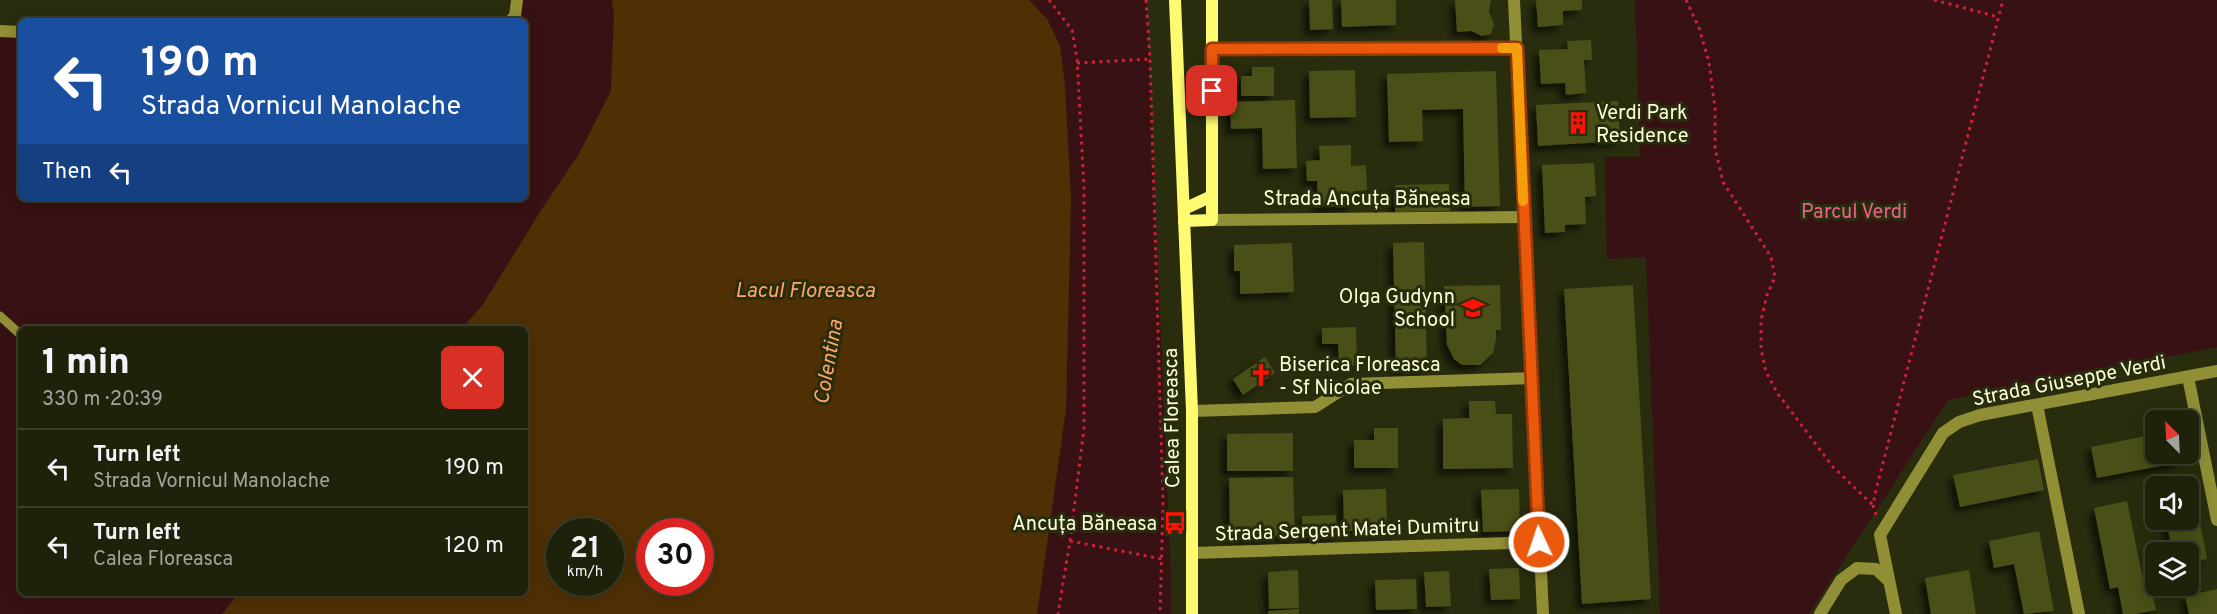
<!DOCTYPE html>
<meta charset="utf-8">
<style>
body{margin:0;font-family:Overpass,sans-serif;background:#2c2f18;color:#f1f3f6;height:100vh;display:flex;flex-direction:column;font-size:22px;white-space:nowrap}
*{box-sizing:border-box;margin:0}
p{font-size:20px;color:#a1a49c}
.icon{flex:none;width:33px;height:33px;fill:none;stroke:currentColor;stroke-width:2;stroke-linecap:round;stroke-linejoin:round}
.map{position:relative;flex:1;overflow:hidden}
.details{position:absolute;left:18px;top:326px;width:510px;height:270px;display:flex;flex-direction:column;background:#1f220a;border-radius:9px;box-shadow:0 3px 15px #0003,0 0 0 2px #3c3f2b}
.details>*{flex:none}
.top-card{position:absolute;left:18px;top:18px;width:510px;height:183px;border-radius:9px;box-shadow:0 3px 15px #0003,0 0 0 2px #3c3f2b;background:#1a4fa0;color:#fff;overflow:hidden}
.needle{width:39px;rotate:336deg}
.buttons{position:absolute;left:2145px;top:410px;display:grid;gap:12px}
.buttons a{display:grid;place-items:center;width:54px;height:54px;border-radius:9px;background:#1f220a;box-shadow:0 3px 15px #0003,0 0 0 2px #3c3f2b;font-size:30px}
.speed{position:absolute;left:546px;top:518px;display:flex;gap:12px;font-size:30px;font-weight:700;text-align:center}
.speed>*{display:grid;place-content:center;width:78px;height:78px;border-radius:50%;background:#1f220a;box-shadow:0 3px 15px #0003,0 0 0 2px #3c3f2b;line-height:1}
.speed small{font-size:15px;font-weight:400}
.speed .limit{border:9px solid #d22;background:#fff;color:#111}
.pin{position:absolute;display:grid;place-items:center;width:51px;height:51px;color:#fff;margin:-26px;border-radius:12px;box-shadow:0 3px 9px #0006}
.me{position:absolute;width:66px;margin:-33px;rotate:357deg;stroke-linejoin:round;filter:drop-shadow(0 0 4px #0008)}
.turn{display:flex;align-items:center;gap:21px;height:126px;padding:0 24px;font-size:27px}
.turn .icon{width:78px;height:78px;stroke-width:2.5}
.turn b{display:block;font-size:42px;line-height:51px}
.then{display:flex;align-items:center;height:57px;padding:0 24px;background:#0003;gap:12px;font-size:22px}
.round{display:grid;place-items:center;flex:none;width:63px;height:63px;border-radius:9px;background:#2c2f18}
.summary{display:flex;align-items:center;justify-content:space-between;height:102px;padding:0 24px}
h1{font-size:36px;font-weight:800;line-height:45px}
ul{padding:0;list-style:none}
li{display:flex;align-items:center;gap:18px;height:78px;padding:0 24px;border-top:2px solid #3c3f2b}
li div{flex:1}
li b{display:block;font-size:22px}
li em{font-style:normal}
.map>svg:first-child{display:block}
.green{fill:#381114}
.water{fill:#4f3005;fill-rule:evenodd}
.building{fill:#485019;filter:url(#shadow)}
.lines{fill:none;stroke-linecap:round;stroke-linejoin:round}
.path{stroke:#ca2437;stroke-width:3;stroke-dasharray:3 4.5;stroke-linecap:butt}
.lane{stroke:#908f35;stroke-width:9}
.street{stroke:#908f35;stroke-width:12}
.secondary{stroke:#fffb71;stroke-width:12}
.route-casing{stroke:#983908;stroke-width:15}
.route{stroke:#ea580c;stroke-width:10}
.slow{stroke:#f59e0b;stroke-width:10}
.labels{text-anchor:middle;stroke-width:6;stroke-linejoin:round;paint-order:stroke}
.poi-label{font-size:20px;fill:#fdffda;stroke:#292d0e;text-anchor:start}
.street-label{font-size:20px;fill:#fdffda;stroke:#292d0e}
.park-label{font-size:20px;fill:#ed618c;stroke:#292d0e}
.water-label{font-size:21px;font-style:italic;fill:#ffa668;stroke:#292d0e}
</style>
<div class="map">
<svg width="2217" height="614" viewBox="0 0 2217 614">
<defs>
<filter id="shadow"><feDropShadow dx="-5.5" dy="5.5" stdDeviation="3" flood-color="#0009"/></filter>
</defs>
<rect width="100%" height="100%" fill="#292d0e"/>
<!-- green -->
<g class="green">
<polygon points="509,0 612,0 614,14 611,91 579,154 542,209 482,306 462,328 21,328 21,592 239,593 222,614 0,614 0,32 21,35 21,198 525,198 525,21 504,21 510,10"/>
<polygon points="1029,0 1147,0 1171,580 1171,614 1037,614 1066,409 1071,199 1065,87 1060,46 1047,19"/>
<polygon points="1635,0 2217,0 2217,347 1948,400 1809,614 1660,614 1646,257 1607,259 1605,157 1640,157"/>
</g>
<!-- water -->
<path class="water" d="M612,0H1029L1047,19L1060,46L1065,87L1071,199L1066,409L1037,614H222L239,593L525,592V328H462L482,306L542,209L579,154L611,91L614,14ZM560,531H610V582H560ZM650,531H700V582H650Z"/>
<!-- building -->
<g class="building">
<polygon points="1309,0 1332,0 1333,29 1310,30"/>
<polygon points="1341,0 1396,0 1396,25 1342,27"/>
<polygon points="1455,0 1491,0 1489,12 1494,24 1491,34 1482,36 1471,31 1457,32"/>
<polygon points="1536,0 1582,0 1582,10 1563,11 1563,25 1538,27"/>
<polygon points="1591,40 1592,60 1584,60 1586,93 1566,95 1565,83 1541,84 1539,50 1568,49 1567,41"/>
<polygon points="1252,67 1274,67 1274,96 1241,96 1241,76 1252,76"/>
<polygon points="1355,70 1356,117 1310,118 1309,71"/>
<polygon points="1496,71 1500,206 1465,207 1463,109 1422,110 1423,141 1389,142 1387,74"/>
<polygon points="1295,100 1297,168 1263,169 1262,128 1231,129 1230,102"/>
<polygon points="1618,101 1620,141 1538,146 1536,105"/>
<polygon points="1351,145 1351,166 1366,165 1367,190 1359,191 1359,199 1352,199 1352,206 1318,207 1317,181 1307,181 1306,161 1320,160 1319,146"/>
<polygon points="1594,163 1596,196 1585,197 1586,224 1565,225 1565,232 1545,233 1542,165"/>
<polygon points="1449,184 1450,211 1395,212 1395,185"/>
<polygon points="1424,242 1427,368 1396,369 1393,243"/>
<polygon points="1292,243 1294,292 1240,294 1240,271 1234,271 1234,245"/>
<polygon points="1500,285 1501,330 1496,330 1496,339 1493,353 1480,365 1462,365 1454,359 1447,345 1444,286"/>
<polygon points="1633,285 1651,599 1582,604 1564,289"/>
<polygon points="1356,327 1357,366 1339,366 1338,344 1322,344 1322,328"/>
<polygon points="1265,357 1275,373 1243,395 1233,379"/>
<polygon points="1469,401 1495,401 1496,414 1512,414 1513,468 1443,469 1443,419 1469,418"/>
<polygon points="1374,428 1398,428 1398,468 1354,468 1354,440 1374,440"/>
<polygon points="1293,433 1293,471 1227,471 1227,434"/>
<polygon points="2156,434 2156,453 2179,453 2181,462 2097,478 2091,447"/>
<polygon points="2038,459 2044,490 1960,507 1953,475"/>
<polygon points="1293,477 1295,536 1230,538 1229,478"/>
<polygon points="1386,489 1387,530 1344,531 1343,490"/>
<polygon points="1519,489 1520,531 1483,532 1481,490"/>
<polygon points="2127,501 2143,580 2149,579 2156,610 2136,614 2123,614 2118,587 2110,589 2094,508"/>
<polygon points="2197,508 2207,559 2188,562 2188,552 2172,552 2166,519 2188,519 2188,509"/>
<polygon points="1336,515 1337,537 1303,538 1302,516"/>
<polygon points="2039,531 2054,611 2024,614 2014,564 1994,568 1989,541"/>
<polygon points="1519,568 1520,599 1491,600 1489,569"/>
<polygon points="1298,570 1299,608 1269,609 1268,572"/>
<polygon points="1969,570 1976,614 1931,614 1925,578"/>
<polygon points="1449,571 1451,606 1426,607 1424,572"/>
<polygon points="1416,579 1417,609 1376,610 1375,580"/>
<polygon points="2217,589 2217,614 2189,614 2185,596"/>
<polygon points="1299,609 1299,614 1268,614 1268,611"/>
</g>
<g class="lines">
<!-- path -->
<g class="path">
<polyline points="1049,0 1072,30 1077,58 1084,188 1084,428 1070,541 1058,614"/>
<polyline points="1146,0 1150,59 1163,502 1160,614"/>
<polyline points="1686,0 1699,28 1709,62 1715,108 1715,148 1723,182 1771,257 1775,277 1767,295 1761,320 1761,349 1766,372 1778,394 1833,467 1873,505"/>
<polyline points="1934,0 1999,17"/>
<polyline points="1077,63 1150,59"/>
<polyline points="1876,515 1873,505 1876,490 2003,0"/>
<polyline points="1070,541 1162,559"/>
</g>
<!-- lane -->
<polyline class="lane" points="0,316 21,335"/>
<!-- street -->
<g class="street">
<polyline points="1514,0 1543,614"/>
<polyline points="510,21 515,16 517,0"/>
<polyline points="0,31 21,32"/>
<polyline points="1212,49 1517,48"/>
<polyline points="1212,220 1523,217"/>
<polyline points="2188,377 2217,520"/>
<polyline points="2037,405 2079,614"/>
<polyline points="1192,411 1315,407 1351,384 1531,378"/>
<polyline points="1193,553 1539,542"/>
<polyline points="1820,614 1841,580 1857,568 1876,569 1889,581"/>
<polyline points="1896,614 1880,535 1943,433 1959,422 1980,415 2217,371"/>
</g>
<!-- secondary -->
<g class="secondary">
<polyline points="1175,0 1192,411 1192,614"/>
<polyline points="1184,209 1212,196"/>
<polyline points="1184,221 1212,220 1212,0"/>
</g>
</g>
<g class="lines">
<!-- route casing -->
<g class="route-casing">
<polyline id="route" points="1212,91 1212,49 1517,48 1539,542"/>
</g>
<!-- route -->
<use href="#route" class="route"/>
<!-- slow -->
<polyline class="slow" points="1502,48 1517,48 1523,201"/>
</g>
<!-- icons -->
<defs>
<g id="building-bare" transform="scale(1.8)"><path d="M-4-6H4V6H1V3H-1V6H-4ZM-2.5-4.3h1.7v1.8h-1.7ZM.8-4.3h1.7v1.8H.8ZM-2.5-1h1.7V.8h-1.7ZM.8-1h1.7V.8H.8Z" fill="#ff1206" stroke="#292d0e" stroke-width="2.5" paint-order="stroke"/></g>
<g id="school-bare" transform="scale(1.8)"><path d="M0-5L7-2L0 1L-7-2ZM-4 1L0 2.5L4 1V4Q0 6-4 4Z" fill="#ff1206" stroke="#292d0e" stroke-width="2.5" paint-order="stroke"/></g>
<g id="church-bare" transform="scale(1.8)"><path d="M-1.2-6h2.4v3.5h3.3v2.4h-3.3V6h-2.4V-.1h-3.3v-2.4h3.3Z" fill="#ff1206" stroke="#292d0e" stroke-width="2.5" paint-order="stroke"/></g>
<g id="bus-bare" transform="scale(1.8)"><path d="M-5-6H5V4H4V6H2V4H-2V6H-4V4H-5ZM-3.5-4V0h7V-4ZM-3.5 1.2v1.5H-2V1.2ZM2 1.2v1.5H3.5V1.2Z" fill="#ff1206" stroke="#292d0e" stroke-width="2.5" paint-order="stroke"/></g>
</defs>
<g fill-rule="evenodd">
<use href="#building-bare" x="1578" y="123"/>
<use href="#school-bare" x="1473" y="308"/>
<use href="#church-bare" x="1261" y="375"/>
<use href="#bus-bare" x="1175" y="523"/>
</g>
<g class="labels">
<!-- poi labels -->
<g class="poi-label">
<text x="1596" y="119">Verdi Park<tspan x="1596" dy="23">Residence</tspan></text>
<text x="1455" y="303" text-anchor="end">Olga Gudynn<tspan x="1455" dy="23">School</tspan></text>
<text x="1279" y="371">Biserica Floreasca<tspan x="1279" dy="23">- Sf Nicolae</tspan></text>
<text x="1157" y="530" text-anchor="end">Ancuța Băneasa</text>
</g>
<!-- street labels -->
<g class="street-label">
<text x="1367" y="205">Strada Ancuța Băneasa</text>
<text transform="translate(2069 380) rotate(-11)" y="7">Strada Giuseppe Verdi</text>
<text transform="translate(1171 418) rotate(-91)" y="7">Calea Floreasca</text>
<text transform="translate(1347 529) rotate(-2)" y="7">Strada Sergent Matei Dumitru</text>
</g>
<!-- park labels -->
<g class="park-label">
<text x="1854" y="218">Parcul Verdi</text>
</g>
<!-- water labels -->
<g class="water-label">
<text x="805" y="297">Lacul Floreasca</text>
<text transform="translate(828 362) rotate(-80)" y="7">Colentina</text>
</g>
</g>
</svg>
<div class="buttons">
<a><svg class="needle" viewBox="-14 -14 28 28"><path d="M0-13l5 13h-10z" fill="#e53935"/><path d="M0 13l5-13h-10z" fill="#a1a49c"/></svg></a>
<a><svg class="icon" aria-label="sound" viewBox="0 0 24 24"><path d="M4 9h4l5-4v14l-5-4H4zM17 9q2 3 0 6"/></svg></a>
<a><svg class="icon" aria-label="layers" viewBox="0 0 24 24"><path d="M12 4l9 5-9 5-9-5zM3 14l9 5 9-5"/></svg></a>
</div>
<div class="speed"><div>21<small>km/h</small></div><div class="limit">30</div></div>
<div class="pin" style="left:1212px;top:91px;background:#d93025"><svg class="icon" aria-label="arrive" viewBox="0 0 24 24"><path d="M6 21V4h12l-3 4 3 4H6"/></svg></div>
<svg class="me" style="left:1539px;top:542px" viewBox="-20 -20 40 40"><circle r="17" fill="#ea580c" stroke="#fff" stroke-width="3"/><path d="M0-11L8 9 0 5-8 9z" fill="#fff"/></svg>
<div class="top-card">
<div class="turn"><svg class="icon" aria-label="left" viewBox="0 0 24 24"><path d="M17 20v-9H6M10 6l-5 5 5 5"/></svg><div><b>190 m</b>Strada Vornicul Manolache</div></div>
<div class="then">Then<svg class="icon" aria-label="left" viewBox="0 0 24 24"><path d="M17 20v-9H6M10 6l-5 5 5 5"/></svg></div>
</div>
<section class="details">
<div class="summary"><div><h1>1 min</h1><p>330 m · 20:39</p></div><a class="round" style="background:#d93025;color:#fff"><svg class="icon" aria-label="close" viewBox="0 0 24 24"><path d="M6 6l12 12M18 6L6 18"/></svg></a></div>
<ul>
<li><svg class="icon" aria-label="left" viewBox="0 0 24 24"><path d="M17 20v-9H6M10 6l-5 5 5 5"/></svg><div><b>Turn left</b><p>Strada Vornicul Manolache</p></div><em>190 m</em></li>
<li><svg class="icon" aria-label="left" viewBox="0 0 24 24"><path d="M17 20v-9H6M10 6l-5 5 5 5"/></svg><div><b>Turn left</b><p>Calea Floreasca</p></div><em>120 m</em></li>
</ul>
</section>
</div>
